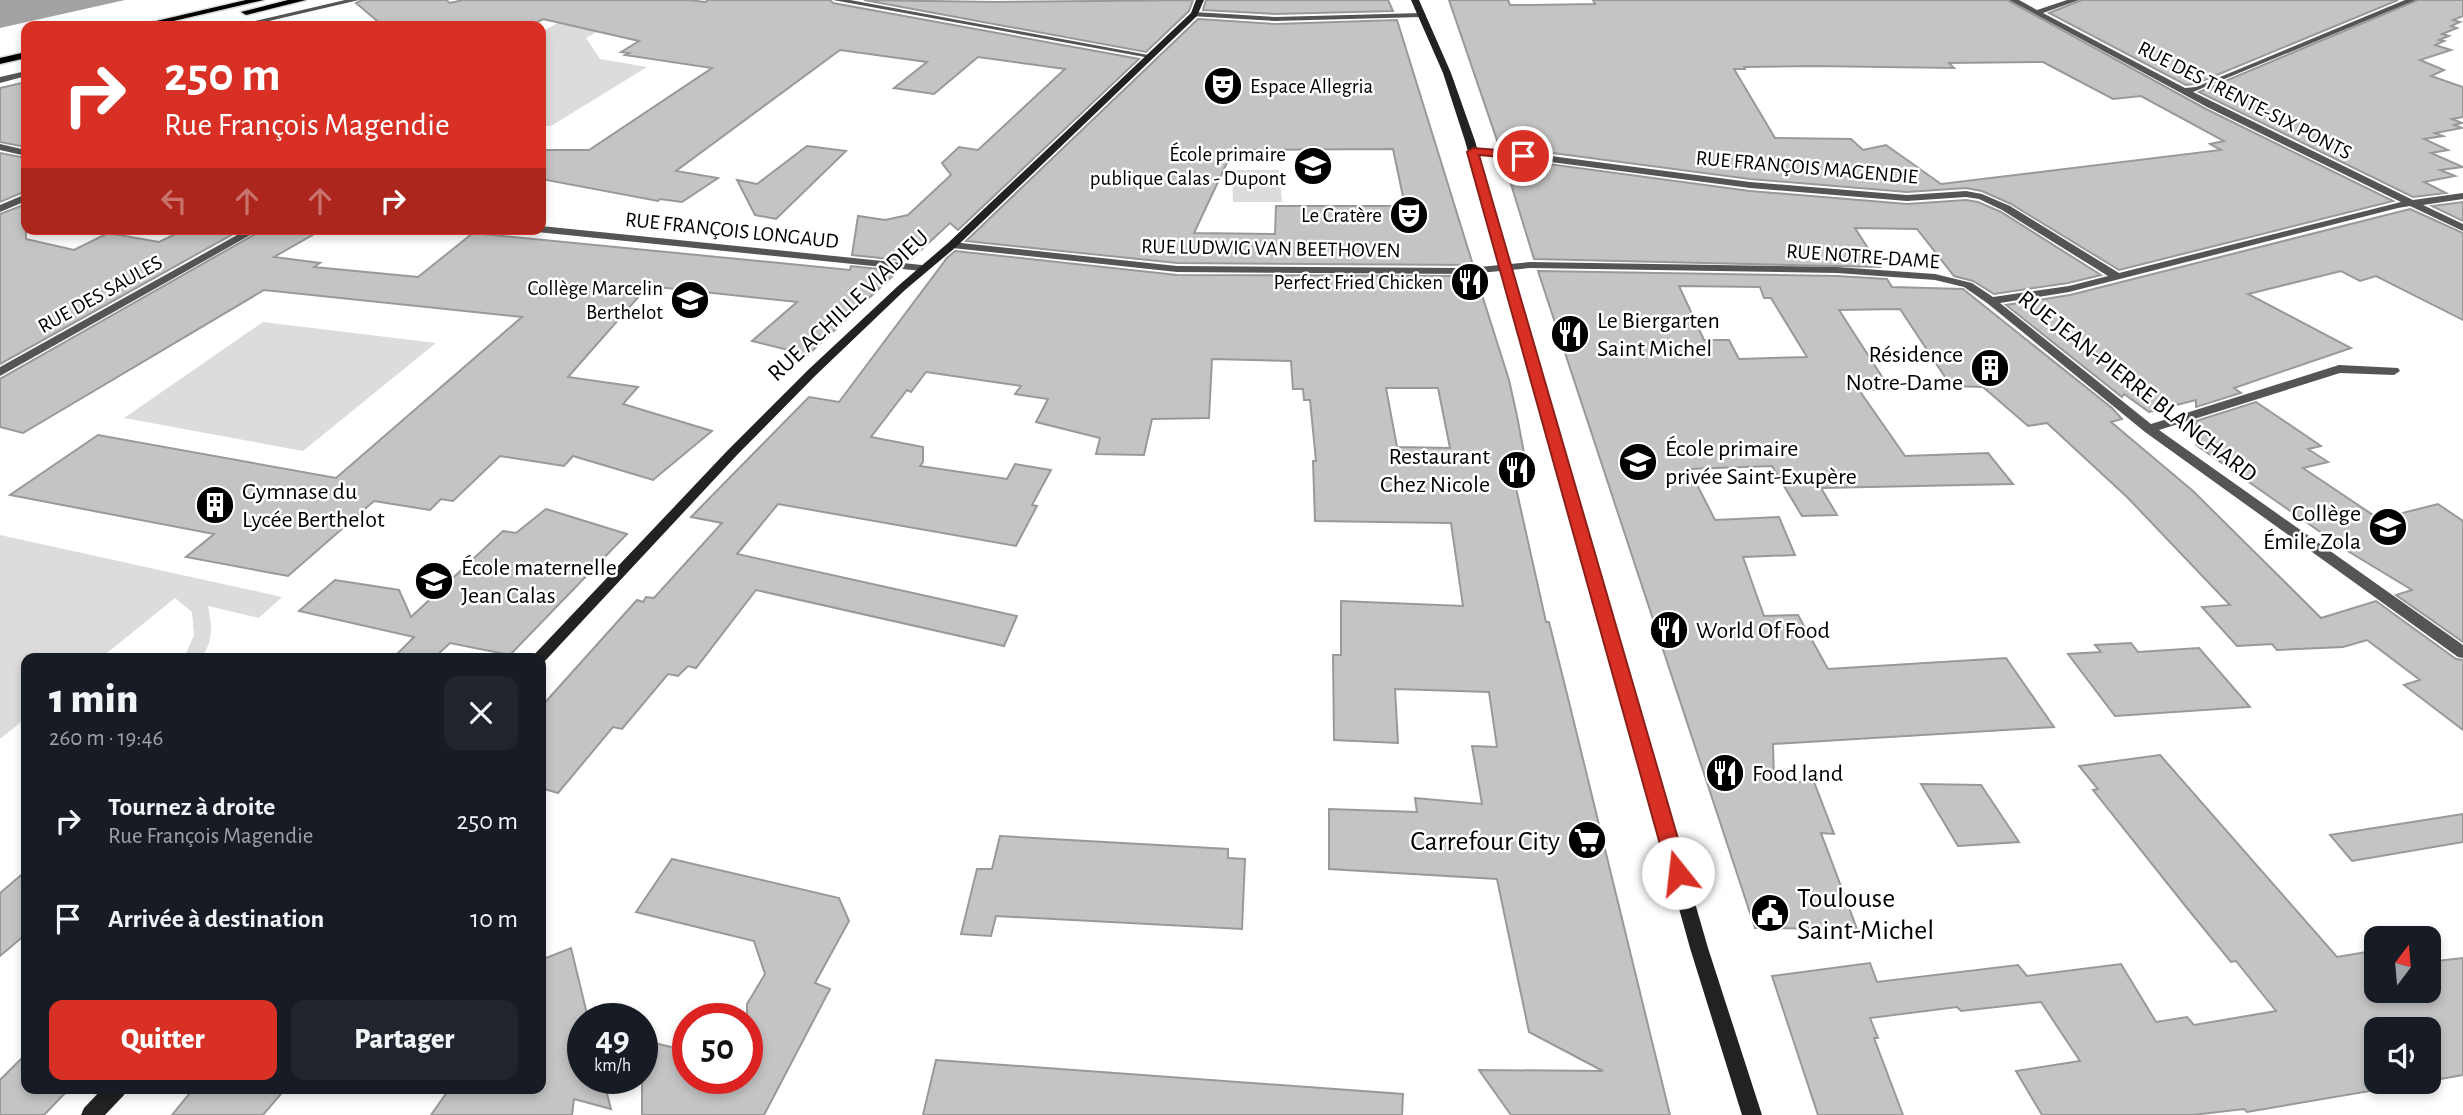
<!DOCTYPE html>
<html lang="fr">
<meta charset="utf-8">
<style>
body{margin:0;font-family:"Alegreya Sans",sans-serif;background:#20242c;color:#f1f3f6;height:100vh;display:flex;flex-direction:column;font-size:26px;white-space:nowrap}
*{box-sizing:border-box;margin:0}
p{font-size:23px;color:#9ea1a6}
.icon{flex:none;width:38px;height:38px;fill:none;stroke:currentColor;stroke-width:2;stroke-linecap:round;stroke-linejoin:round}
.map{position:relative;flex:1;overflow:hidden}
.sheet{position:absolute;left:21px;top:653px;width:525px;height:441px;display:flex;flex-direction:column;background:#171b24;border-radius:14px;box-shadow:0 4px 10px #0003}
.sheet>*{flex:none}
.top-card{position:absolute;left:21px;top:21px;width:525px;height:214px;border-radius:14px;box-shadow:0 4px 10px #0003;background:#d93025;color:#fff;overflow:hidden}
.needle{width:46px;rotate:16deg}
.fabs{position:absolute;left:2364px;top:926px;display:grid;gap:14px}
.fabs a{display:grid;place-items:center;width:77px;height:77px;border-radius:14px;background:#171b24;box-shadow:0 4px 10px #0003;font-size:35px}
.speed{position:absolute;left:567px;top:1003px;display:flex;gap:14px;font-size:35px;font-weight:700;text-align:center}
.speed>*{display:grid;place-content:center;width:91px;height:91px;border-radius:50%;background:#171b24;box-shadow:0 4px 10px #0003;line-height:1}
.speed small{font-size:18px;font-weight:400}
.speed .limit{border:10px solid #d22;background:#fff;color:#111}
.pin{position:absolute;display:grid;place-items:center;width:60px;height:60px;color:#fff;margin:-30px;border:4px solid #fff;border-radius:50%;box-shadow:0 2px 7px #0007}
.me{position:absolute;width:77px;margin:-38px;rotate:344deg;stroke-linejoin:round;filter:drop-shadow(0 0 5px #0008)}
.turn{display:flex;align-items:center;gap:24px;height:147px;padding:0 28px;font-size:32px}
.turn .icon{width:91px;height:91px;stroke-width:2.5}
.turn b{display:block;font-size:49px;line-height:60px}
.lanes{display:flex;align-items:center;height:66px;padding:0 28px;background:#0003;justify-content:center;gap:35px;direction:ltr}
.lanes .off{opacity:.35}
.round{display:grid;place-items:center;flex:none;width:74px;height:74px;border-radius:14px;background:#20242c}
.head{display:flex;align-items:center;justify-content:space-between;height:119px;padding:0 28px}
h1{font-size:42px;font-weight:800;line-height:52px}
.primary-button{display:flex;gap:14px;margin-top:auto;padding:14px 28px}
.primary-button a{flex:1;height:80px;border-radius:14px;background:#d93025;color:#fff;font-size:28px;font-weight:800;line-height:80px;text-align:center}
.primary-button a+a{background:#20242c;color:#f1f3f6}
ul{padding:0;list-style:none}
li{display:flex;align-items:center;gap:21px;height:98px;padding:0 28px}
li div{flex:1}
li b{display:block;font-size:26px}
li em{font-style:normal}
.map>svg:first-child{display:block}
.green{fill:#dcdcdc}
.water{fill:#a3a3a3}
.building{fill:#c4c4c4;stroke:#999;stroke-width:2;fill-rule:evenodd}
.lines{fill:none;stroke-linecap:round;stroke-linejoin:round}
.primary-casing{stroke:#dbdbdb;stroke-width:3}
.street{fill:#555;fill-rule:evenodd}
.secondary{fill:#222;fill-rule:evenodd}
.primary{fill:#000;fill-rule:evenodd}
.route{fill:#d93025;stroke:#8d1f18;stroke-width:2}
.labels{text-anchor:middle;stroke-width:5;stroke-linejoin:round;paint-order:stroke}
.far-poi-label{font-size:21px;fill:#000;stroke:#fff;text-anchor:end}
.far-street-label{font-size:21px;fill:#000;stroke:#fff}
.street-label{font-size:24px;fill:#000;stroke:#fff}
.poi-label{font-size:24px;fill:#000;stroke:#fff;text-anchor:start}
.near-poi-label{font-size:28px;fill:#000;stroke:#fff;text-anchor:end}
</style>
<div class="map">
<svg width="2463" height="1115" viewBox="0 0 2463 1115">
<rect width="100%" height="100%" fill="#fff"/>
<!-- green -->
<g class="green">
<polygon points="654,0 586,38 600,59 647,67 551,126 541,126 541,32 597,2"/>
<polygon points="1232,170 1279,170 1282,202 1233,202"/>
<polygon points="263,322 436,343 303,451 124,418"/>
<path d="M0,535L282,597L259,618L208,606C212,625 214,641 201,658H184L194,635L192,612L175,598L101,658H26V718L0,739Z"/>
</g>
<!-- water -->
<polygon class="water" points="0,0 125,0 0,28"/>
<!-- building -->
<g class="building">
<polygon points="362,0 446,0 450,3 463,0 689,0 705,2 709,0 830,0 833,3 1139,59 958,230 950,223 909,261 852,255 858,216 885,220 908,215 951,175 942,163 959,147 978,150 1065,69 978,57 934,94 894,88 927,62 840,50 676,171 718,178 682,202 660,199 658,201 541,179 541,150 589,150 712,68 625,55 629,53 621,52 639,41 543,19 530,26 383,26 356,3"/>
<polygon points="864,0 996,2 1193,0 1189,11 1146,52"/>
<polygon points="1206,0 1388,0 1393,11 1275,14 1203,10"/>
<path d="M1449,0H1508L1510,5H1532L1595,4L1593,0H2007L2206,109L2393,201L2119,270L2011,204L1982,191L1966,188L1907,192L1750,179L1499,146ZM2043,62L2113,99L2141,96L2224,141L2210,144L2221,150L1941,184L1886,145L1863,150L1851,139L1775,138L1734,69H1745L1744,67L1813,66L1954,68L1949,63Z"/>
<polygon points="2082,0 2398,0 2195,84 2186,85 2049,13"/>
<polygon points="2418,0 2463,0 2463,16 2453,20 2460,22 2451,26 2457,28 2442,34 2449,36 2439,40 2444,41 2435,45 2451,50 2420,60 2444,70 2431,76 2463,87 2463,117 2452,119 2462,123 2454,125 2462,128 2435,133 2443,136 2424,139 2448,150 2431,153 2463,167 2440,170 2455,176 2424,182 2446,193 2413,197 2199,92"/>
<path d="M1198,19L1275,24L1397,20L1473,265L1177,263L966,241ZM1393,149L1405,206H1276L1275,234L1194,233L1233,150Z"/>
<polygon points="26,82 26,147 0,142 0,88"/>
<polygon points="807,146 846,151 776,219 755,215 737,180 757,184"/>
<polygon points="0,153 26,158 26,191 0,202"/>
<polygon points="1503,158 1750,191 1907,204 1966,200 1978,202 2001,212 2101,275 2068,283 1994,294 1973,281 1954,276 1917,229 1855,228 1880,267 1534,259"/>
<polygon points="2463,202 2463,221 2432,206"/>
<polygon points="26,204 26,239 74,250 108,233 159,242 186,229 242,229 0,364 0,214"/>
<polygon points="2410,209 2463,233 2463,320 2376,276 2360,281 2341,271 2248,294 2351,348 2234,388 2241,393 2196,407 2196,400 2149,412 2124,394 2122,397 2006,305 2070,295"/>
<polygon points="264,229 323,229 274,257 320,263 314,267 418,277 473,233 850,270 851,266 898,271 808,355 752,341 797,302 648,286 568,377 638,387 623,404 712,431 653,480 573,456 564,466 500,456 453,501 441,499 430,510 374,501 288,576 186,557 214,534 10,495 98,435 336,478 522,317 264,290 23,433 0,427 0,379"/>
<path d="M955,251L1177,275L1476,276L1509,380L1517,416L1529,479H1514L1546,622H1549L1569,702L1670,1115H1511L1479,1070L1603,1071L1529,1032L1497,879L1329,869V809L1417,812L1415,798L1482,804L1472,746L1497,747L1489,692L1395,689L1398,743L1334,740L1333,655H1341V601L1463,606L1451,523L1315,521L1313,461H1316L1310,400H1304L1303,389H1293L1291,361L1212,359L1209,418L1152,419L1144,455L1096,454L1100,438L1036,422L1048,399L1015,394L1021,386L926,372L911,392L907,390L871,437L923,447V462L920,466L1007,479L1015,464L1051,470L1032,505L1037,506L1016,546L778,504L737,554L1017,616L1004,646L756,590L696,668L688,666L678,676L668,674L622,729L613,727L558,793L541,788V707L637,600L643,602L646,597L654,598L722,523L691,517L809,397L839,402L947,258ZM1386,388H1438L1450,448L1397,447Z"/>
<path d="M1538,271L1837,276L1887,279L1892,287L1963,289L2112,408L2122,419L2111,422L2193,491L2321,618L2376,601L2456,659L2463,660V730L2404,685L2420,680L2367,640L2343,647L2277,650L2272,644L2237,646L2202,607L2230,605L2127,497L2047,423L2028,426L1983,387L1951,386L1900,309L1839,310L1890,389L1859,390L1905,456L1988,453L2013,484L1821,488L1837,515L1802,516L1772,466L1689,469L1715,520L1779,517L1795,555L1743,557L1764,616L1798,615L1828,669L2006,658L2054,727L1773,744L1774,781L1814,782L1834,834L1821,833L1857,929L1755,928ZM1679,286L1760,287L1764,298H1771L1807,357L1739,359L1729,340H1704Z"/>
<polygon points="2256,402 2321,446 2308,449 2328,462 2303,468 2379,519 2438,504 2463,521 2463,642 2396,595 2412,590 2346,550 2196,445 2196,421"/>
<polygon points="546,509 627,534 510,655 450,643 434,658 393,658 414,637 299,611 335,580 399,590 411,617 503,531 516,533"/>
<polygon points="2131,643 2138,652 2199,648 2250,707 2115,716 2068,654 2101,652 2095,645"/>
<polygon points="2160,755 2337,957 2366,952 2376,964 2376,990 2429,990 2429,962 2463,958 2463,1075 2429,1081 2429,1029 2376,1029 2376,1090 2247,1112 2244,1109 2192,1115 2042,1115 2016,1071 2080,1061 2041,1002 1961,1011 1957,1007 1870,1018 1878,1038 1874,1038 1903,1115 1818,1115 1772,976 1870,963 1877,982 2018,965 2027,976 2121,964 2156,1022 2187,1017 2194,1025 2276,1011 2236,961 2231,962 2187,908 2093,790 2098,789 2079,766"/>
<polygon points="1921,784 1981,785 2019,842 1958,846"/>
<polygon points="2463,814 2463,842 2352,861 2330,835"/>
<polygon points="1000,836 1228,849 1228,858 1245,859 1242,929 996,916 991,936 961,934 977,869 992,869"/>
<polygon points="672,859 839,898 849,921 815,983 830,989 764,1115 642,1115 642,1040 688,1051 688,1078 747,1078 747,1004 765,974 754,941 636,912"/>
<polygon points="26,871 26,934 0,956 0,893"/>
<polygon points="571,948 588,1018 583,1018 583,1078 603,1078 611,1109 574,1099 572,1115 431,1115 450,1088 541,1088 541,960"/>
<polygon points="26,1054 26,1088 70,1088 44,1115 0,1115 0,1080"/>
<polygon points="936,1060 1403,1094 1402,1115 923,1115"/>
<polygon points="194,1088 286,1088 263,1115 172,1115"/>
</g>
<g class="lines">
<!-- primary casing -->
<g class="primary-casing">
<g id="primary">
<polygon points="246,0 264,0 152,26 135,26"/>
<polygon points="288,0 306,0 246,15 241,12"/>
<polygon points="26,52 26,58 0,64 0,58"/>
</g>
</g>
<!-- street -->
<g class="street">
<polygon points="345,0 359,0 248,26 234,26"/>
<polygon points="833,0 850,0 1154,56 1150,58"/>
<polygon points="2009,0 2019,0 2037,10 2067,0 2079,0 2043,13 2185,88 2196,87 2405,0 2416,0 2193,92 2413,200 2463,193 2463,199 2423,205 2463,224 2463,231 2410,206 2398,208 2069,292 2000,303 2151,424 2339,365 2398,368 2400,371 2394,375 2340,373 2159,430 2463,645 2463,658 2458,657 2145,432 1987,303 1964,287 1935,280 1837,273 1530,268 1469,274 1177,272 952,248 947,245 952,242 1177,266 1469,268 1530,262 1837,267 1935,274 1972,283 1993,297 2069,286 2108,276 2002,210 1979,199 1966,197 1907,201 1750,188 1498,155 1473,155 1468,152 1473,149 1498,149 1750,182 1907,195 1966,191 1982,194 2010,206 2119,273 2401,202 2207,107"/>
<polygon points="1194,12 1275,17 1422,13 1426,15 1422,17 1275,21 1191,16 1190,14"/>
<polygon points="26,71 26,76 0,83 0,77"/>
<polygon points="0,144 26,150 26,156 0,150"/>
<polygon points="26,194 26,201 0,212 0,205"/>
<polygon points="541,226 922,265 927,268 922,271 537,232 532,229 541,229"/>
<polygon points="248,229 261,229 0,376 0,367"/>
</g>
<!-- secondary -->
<g class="secondary">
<polygon points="1196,0 1204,0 1197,16 956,247 905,290 816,375 737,455 544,662 541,663 541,658 531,658 728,450 808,370 898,286 948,243 1191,13"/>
<polygon points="1411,0 1419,0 1451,73 1475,141 1708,948 1762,1115 1742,1115 1690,948 1465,141 1443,73"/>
<polygon points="103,1088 127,1088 124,1095 105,1115 81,1115 84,1108"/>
</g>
<!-- primary -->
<use href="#primary" class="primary"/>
</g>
<!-- route -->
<polygon class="route" points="1473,148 1523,152 1528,156 1523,159 1479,155 1688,873 1685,879 1678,882 1671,879 1668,873 1467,152"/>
<!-- icons -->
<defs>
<g id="theatre-disc" transform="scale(2.0125)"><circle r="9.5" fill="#000" stroke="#fff"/><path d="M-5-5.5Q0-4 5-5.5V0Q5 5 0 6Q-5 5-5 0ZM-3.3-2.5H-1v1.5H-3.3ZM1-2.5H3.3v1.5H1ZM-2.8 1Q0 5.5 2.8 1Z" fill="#fff"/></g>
<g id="school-disc" transform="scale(2.0125)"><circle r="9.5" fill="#000" stroke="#fff"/><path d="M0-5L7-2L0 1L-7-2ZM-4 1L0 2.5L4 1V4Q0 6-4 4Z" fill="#fff"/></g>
<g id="restaurant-disc" transform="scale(2.0125)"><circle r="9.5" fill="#000" stroke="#fff"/><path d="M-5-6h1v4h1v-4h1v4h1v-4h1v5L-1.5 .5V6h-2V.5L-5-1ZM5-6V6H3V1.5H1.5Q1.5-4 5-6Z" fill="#fff"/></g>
<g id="building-disc" transform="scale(2.0125)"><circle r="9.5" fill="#000" stroke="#fff"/><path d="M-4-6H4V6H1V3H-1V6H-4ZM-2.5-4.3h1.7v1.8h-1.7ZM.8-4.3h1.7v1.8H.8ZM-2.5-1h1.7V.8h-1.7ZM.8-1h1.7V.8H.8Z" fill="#fff"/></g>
<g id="supermarket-disc" transform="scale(2.0125)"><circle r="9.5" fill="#000" stroke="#fff"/><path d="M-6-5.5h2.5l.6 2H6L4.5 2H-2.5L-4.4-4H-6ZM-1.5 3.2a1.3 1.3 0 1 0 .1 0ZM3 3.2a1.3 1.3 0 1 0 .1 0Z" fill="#fff"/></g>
<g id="civic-disc" transform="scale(2.0125)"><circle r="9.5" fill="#000" stroke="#fff"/><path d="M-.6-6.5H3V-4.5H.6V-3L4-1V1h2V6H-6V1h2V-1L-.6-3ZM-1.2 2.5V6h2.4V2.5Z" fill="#fff"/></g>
</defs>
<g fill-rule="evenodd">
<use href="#theatre-disc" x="1223" y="86"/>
<use href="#school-disc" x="1313" y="166"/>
<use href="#theatre-disc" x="1409" y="215"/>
<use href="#restaurant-disc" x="1470" y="282"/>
<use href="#school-disc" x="690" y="300"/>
<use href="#restaurant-disc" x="1570" y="334"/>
<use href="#building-disc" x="1990" y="368"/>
<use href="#school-disc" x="1638" y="462"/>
<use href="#restaurant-disc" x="1517" y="470"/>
<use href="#building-disc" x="215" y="505"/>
<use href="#school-disc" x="2388" y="527"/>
<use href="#school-disc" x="434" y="581"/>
<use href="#restaurant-disc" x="1669" y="630"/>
<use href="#restaurant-disc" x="1725" y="773"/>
<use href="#supermarket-disc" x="1587" y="840"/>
<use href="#civic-disc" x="1770" y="913"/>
</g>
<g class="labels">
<!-- far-poi labels -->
<g class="far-poi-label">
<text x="1250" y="93" text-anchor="start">Espace Allegria</text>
<text x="1286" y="161">École primaire<tspan x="1286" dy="24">publique Calas - Dupont</tspan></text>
<text x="1382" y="222">Le Cratère</text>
<text x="1443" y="289">Perfect Fried Chicken</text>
<text x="663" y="295">Collège Marcelin<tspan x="663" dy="24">Berthelot</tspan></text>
</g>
<!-- far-street labels -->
<g class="far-street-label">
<text transform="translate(2245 100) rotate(27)" y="7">RUE DES TRENTE-SIX PONTS</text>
<text transform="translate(1807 167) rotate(5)" y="7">RUE FRANÇOIS MAGENDIE</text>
<text transform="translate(732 230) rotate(6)" y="7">RUE FRANÇOIS LONGAUD</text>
<text transform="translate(1271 248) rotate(1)" y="7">RUE LUDWIG VAN BEETHOVEN</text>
<text transform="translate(1863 256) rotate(4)" y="7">RUE NOTRE-DAME</text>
<text transform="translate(100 294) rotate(-29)" y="7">RUE DES SAULES</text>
</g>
<!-- street labels -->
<g class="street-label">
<text transform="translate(848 305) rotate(-43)" y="8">RUE ACHILLE VIADIEU</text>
<text transform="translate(2138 386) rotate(38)" y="8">RUE JEAN-PIERRE BLANCHARD</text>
</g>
<!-- poi labels -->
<g class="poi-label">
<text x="1597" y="328">Le Biergarten<tspan x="1597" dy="28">Saint Michel</tspan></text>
<text x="1963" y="362" text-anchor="end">Résidence<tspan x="1963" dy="28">Notre-Dame</tspan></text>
<text x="1665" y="456">École primaire<tspan x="1665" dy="28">privée Saint-Exupère</tspan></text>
<text x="1490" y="464" text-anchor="end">Restaurant<tspan x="1490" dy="28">Chez Nicole</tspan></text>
<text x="242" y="499">Gymnase du<tspan x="242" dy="28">Lycée Berthelot</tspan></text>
<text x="2361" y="521" text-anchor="end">Collège<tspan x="2361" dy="28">Émile Zola</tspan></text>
<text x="461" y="575">École maternelle<tspan x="461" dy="28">Jean Calas</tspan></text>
<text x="1696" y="638">World Of Food</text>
<text x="1752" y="781">Food land</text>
</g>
<!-- near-poi labels -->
<g class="near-poi-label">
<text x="1560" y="850">Carrefour City</text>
<text x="1797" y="907" text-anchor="start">Toulouse<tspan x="1797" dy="32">Saint-Michel</tspan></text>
</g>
</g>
</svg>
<div class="fabs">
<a><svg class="needle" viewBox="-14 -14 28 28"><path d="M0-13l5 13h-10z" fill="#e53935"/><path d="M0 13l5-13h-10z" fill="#9ea1a6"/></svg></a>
<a><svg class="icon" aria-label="sound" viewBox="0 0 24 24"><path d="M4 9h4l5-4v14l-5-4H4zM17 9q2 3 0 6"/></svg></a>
</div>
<div class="speed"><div>49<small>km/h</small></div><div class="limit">50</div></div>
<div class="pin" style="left:1523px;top:156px;background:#d93025"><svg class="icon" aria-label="arrive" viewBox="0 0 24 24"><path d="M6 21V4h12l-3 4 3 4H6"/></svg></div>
<svg class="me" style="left:1678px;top:873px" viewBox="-20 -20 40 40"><circle r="19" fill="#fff"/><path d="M0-13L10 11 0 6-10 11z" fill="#d93025"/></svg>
<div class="top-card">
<div class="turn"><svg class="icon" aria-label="right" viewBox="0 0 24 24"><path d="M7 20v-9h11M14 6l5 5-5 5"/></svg><div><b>250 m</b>Rue François Magendie</div></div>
<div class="lanes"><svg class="icon off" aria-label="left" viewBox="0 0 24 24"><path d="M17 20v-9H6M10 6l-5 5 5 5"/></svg><svg class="icon off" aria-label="ahead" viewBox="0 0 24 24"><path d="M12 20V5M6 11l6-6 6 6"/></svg><svg class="icon off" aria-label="ahead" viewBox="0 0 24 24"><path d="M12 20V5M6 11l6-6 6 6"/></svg><svg class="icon" aria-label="right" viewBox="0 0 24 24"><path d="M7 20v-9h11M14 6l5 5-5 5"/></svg></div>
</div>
<section class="sheet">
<div class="head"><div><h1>1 min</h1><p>260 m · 19:46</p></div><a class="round"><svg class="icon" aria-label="close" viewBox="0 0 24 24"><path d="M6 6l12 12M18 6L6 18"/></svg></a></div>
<ul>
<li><svg class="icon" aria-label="right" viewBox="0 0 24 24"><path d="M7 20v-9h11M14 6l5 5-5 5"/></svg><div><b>Tournez à droite</b><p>Rue François Magendie</p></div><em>250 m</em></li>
<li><svg class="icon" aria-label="arrive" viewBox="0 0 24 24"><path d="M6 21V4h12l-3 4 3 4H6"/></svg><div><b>Arrivée à destination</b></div><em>10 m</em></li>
</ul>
<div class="primary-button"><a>Quitter</a><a>Partager</a></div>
</section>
</div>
